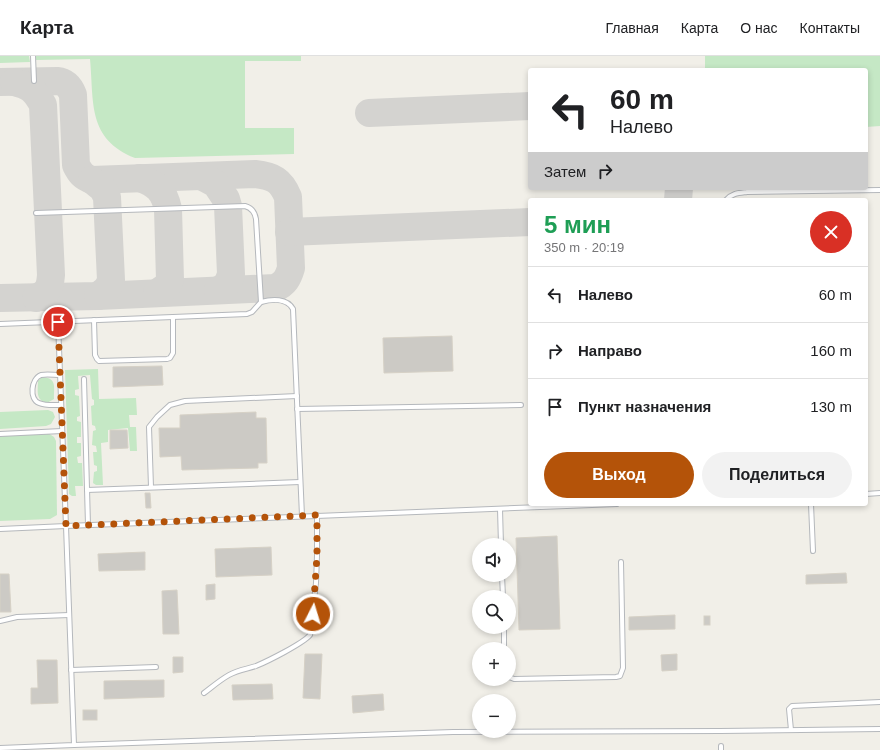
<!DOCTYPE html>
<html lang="ru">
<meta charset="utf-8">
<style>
body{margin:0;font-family:Helvetica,sans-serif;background:#f2f2f2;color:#202124;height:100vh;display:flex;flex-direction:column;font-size:15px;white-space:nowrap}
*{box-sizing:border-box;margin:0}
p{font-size:13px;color:#757577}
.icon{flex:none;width:22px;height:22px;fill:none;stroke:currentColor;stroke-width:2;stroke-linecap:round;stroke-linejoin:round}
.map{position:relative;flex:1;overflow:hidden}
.details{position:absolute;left:528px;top:142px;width:340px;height:308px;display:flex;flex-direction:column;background:#fff;border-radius:4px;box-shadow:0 2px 6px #0003}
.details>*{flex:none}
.banner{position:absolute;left:528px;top:12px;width:340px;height:122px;border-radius:4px;box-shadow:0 2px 6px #0003;background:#fff;color:#202124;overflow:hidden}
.buttons{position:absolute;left:472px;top:482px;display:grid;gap:8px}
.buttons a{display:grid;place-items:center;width:44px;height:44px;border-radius:50%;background:#fff;box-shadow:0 2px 6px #0003;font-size:20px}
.pin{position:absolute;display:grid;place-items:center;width:34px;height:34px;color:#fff;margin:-17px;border:2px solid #fff;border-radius:50%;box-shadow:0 1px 4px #0007}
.me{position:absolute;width:44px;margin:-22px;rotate:5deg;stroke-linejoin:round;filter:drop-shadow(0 0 3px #0008)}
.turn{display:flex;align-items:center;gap:14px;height:84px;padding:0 16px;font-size:18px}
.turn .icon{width:52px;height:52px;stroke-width:2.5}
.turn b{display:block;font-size:28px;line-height:34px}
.then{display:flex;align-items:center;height:38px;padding:0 16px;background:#0003;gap:8px;font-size:15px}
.round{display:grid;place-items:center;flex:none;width:42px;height:42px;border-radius:21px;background:#f2f2f2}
.summary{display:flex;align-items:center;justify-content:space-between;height:68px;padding:0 16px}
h1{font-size:24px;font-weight:800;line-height:30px;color:#1e9e55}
.action{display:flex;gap:8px;margin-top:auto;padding:8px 16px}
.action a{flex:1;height:46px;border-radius:24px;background:#b45309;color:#fff;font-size:16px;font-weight:800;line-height:46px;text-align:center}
.action a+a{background:#f2f2f2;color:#202124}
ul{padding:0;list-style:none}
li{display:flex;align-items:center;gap:12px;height:56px;padding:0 16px;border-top:1px solid #e0e0e0}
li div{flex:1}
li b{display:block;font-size:15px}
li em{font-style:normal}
header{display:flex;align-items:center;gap:24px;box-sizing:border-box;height:56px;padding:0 20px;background:#fff;border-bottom:1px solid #e0e0e0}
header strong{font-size:19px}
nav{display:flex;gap:22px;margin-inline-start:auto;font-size:14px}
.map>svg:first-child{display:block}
.green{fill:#c5e8c5}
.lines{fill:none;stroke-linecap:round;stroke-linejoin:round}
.taxiway{stroke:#d4d3d0;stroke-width:28}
.building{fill:#cccac5;stroke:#d6d1c6}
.service-casing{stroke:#b5b8bc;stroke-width:6}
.service{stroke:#fff;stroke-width:4}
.route{stroke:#b45309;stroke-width:7;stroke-dasharray:0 12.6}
</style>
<header>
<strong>Карта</strong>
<nav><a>Главная</a><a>Карта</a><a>О нас</a><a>Контакты</a></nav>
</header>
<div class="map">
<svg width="880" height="694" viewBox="0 0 880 694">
<rect width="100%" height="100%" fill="#f1efe8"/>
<!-- green -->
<g class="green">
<polygon points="0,0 29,0 30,6 0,7"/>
<path d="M36,0H301V5H245V72H294V98L135,102C87,83 94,46 90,3L36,4Z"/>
<polygon points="705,0 880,0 880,70 866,71 866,14 705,14"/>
<polygon points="98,313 99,343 136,342 137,359 129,359 130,371 136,371 137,395 130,395 128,372 108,374 108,386 101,387 103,429 96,429 93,427 94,416 97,415 97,410 94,409 93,396 97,396 96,390 92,389 93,375 96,374 95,370 92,369 91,350 94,349 94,344 92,343 90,319 78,320 79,333 75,334 75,339 79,340 80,360 77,361 77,365 81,366 81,381 77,381 77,387 81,387 81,400 77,401 78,407 82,407 83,430 75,430 76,440 72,440 69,438 65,314"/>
<path d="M42,321C57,322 54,330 54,343L47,347C35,344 38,334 38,325Z"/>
<polygon points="48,354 53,356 55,361 51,368 46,370 0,373 0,356"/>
<polygon points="48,377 54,381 56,385 57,459 50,463 0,465 0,380"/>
</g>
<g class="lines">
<!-- taxiway -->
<g class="taxiway">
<path d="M0,26L57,25C66,26 70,31 73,39L76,109C80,117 83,121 92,124L255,118C273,120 281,124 288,141L291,212C288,222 285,228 275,232L98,240L0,242"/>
<path d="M14,26C30,30 35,34 43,49L51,219C50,232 48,236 36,242"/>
<polyline points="369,57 530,50"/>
<path d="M201,120L216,128L226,143L228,150L231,218C229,226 226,231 218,234"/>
<path d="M140,122C157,128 164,135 168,153L170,224L167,230L157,237"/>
<path d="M92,124L103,133L107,141L111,224C109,232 105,235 98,240"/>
<polyline points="678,144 679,132"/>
<polyline points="289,176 530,166"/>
</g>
</g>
<!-- building -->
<g class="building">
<polygon points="452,280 453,315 384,317 383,282"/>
<polygon points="162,310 163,329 113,331 113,311"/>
<polygon points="256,356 256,362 266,362 267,407 258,407 258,412 182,414 181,400 160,401 159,372 180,372 180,359"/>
<polygon points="110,374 127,374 128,392 110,393"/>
<polygon points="145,437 150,437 151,452 146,452"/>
<polygon points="557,480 560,573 519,574 516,482"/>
<polygon points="271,491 272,519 216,521 215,493"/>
<polygon points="145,496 145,514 99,515 98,498"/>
<polygon points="846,517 847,527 806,528 806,519"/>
<polygon points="0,518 9,518 11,556 0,556"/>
<polygon points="215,528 215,543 206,544 206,529"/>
<polygon points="177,534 179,578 163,578 162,535"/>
<polygon points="675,559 675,573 629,574 629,561"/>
<rect x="704" y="560" width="6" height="9"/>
<polygon points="305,598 322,598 320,643 303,642"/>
<polygon points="677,598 677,614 662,615 661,599"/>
<polygon points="173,601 183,601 183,616 173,617"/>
<polygon points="37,604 57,604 58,647 31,648 31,632 38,632"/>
<polygon points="164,624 164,641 104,643 104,625"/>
<polygon points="272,628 273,643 233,644 232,629"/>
<polygon points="383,638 384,654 353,657 352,640"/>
<rect x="83" y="654" width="14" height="10"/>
</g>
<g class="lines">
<!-- service casing -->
<g class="service-casing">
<g id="service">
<polyline points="33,0 34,25"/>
<path d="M726,144C732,137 739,137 747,136L880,134"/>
<path d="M36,157L245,150C252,152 255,156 256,163L261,246"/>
<polyline points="94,264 95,299 97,303 99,305 167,303 170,302 173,297 173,261"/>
<path d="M0,268L247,258L252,256L261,246C272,243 287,242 293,253L302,460"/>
<path d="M60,319C54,319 47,318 41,319C31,323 29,343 39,347C46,350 54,349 61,349"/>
<polyline points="84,323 88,469"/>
<polyline points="297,353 521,349"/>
<polyline points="0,378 62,375"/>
<polyline points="151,431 149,371 157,361 170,349 185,345 297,340"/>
<polyline points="87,434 300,426"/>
<polyline points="866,438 880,437"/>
<polyline points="811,448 813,495"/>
<polyline points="500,453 501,489"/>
<polyline points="0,473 66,470 58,266"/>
<polyline points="502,519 503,541"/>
<polyline points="0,565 17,561 69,559"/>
<polyline points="504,571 504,593"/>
<polyline points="71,614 156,611"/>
<polyline points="509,621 514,623 616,621 620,620 623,612 621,506"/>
<path d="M204,637C212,631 220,624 229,619C238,614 247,613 256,610C268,605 302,588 310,579L316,527L317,500V459"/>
<polyline points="791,674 789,653 792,650 880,646"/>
<polyline points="74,689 453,676 720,675 880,673"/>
<polyline points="0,692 74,689 66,470 617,448"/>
<polyline points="721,694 721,690"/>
</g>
</g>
<!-- service -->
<use href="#service" class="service"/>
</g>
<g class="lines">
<!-- route -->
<polyline class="route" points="58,266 66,470 317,459 317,500 313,558"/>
</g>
</svg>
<div class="buttons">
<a><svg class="icon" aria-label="sound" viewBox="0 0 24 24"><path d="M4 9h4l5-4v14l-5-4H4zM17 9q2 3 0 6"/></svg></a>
<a><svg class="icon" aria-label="search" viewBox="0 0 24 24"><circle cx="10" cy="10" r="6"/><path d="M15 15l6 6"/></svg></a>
<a>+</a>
<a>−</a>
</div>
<div class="pin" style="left:58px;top:266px;background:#d93025"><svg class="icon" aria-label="arrive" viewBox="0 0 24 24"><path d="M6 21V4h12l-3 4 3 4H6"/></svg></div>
<svg class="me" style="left:313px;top:558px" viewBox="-20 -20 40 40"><circle r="17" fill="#b45309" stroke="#fff" stroke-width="3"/><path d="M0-11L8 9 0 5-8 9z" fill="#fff"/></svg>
<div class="banner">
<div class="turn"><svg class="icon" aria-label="left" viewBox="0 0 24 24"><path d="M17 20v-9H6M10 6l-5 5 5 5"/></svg><div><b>60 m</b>Налево</div></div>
<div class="then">Затем<svg class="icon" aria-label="right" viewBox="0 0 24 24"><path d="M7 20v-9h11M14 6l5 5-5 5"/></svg></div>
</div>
<section class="details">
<div class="summary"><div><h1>5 мин</h1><p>350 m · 20:19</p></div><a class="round" style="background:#d93025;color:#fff"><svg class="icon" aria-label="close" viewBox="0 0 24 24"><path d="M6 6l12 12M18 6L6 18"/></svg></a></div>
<ul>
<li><svg class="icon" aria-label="left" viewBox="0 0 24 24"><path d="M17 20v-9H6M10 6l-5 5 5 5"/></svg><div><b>Налево</b></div><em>60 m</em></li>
<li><svg class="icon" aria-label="right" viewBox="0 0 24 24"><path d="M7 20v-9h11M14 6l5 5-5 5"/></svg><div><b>Направо</b></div><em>160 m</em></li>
<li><svg class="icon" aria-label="arrive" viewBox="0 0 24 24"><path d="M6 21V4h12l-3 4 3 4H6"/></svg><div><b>Пункт назначения</b></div><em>130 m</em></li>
</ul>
<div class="action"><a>Выход</a><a>Поделиться</a></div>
</section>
</div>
